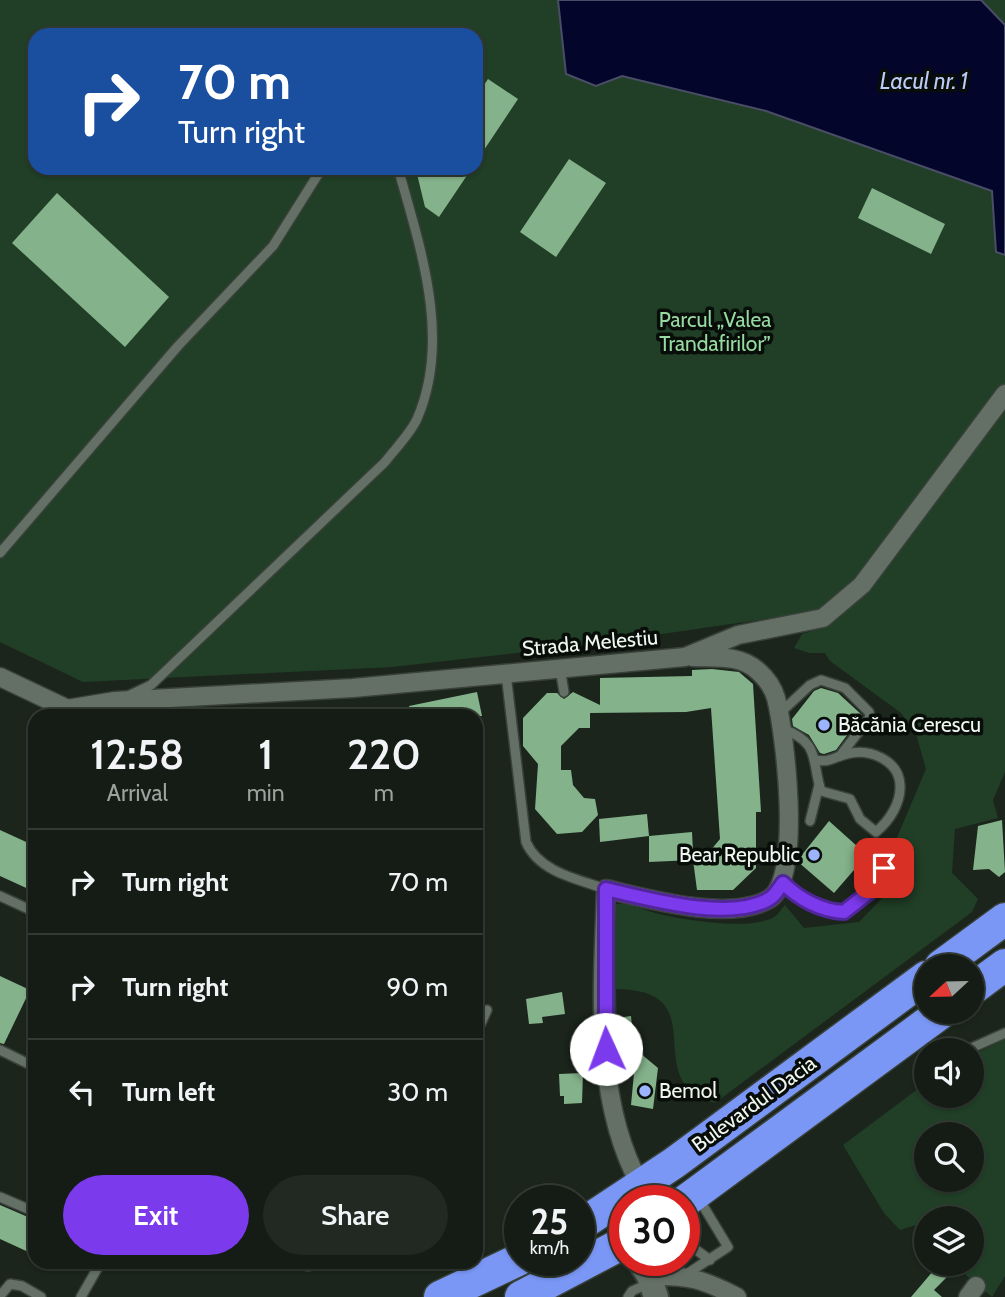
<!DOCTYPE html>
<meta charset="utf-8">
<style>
body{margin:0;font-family:Cabin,sans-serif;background:#212922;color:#f1f3f6;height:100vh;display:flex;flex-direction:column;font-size:26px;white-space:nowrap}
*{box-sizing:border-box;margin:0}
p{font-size:23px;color:#9da1a0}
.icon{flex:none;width:38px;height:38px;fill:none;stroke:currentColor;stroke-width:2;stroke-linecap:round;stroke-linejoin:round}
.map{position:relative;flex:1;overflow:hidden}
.sheet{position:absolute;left:28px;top:709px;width:455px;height:560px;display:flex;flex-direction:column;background:#141c15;border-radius:21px;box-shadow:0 2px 5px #0004,0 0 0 2px #333a34}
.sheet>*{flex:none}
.hud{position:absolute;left:28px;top:28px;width:455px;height:147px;border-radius:21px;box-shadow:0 2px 5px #0004,0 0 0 2px #333a34;background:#1a4fa0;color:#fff;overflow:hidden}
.needle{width:46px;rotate:248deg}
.tools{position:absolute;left:914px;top:954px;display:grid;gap:14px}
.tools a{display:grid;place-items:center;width:70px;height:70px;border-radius:50%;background:#141c15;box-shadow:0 2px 5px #0004,0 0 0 2px #333a34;font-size:35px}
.speed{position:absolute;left:504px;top:1185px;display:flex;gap:14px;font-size:35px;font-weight:700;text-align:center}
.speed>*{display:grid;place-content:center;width:91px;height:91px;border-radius:50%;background:#141c15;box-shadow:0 2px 5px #0004,0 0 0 2px #333a34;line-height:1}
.speed small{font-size:18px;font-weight:400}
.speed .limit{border:10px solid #d22;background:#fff;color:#111}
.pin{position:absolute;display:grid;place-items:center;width:60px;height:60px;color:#fff;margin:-30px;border-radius:14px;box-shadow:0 4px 10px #0006}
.me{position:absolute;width:77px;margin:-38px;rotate:358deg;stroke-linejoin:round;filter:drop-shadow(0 0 5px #0008)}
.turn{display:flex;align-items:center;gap:24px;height:147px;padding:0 35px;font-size:32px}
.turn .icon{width:91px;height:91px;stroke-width:2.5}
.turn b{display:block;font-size:49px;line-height:60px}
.eta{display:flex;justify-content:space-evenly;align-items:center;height:119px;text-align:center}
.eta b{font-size:42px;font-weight:600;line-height:49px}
.action{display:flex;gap:14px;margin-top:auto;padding:14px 35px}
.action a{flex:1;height:80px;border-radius:42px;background:#7c3aed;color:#fff;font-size:28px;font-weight:600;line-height:80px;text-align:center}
.action a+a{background:#212922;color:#f1f3f6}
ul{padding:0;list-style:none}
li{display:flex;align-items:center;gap:21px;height:105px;padding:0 35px;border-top:2px solid #333a34}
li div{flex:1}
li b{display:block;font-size:26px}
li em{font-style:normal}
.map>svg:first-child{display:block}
.green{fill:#203f26;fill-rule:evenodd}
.water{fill:#03052b;stroke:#4a4d66;stroke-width:2}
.building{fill:#84b28a}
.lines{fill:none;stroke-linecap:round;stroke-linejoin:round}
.lane-casing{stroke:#39413a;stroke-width:12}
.street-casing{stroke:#39413a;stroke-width:21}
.secondary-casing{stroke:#39413a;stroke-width:28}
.highway-casing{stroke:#39413a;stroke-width:35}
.lane{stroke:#647065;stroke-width:9}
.street{stroke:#647065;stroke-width:18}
.secondary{stroke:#647065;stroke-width:24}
.highway{stroke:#7a97f5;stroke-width:32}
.route-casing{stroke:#51269a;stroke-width:18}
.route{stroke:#7c3aed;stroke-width:12}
.poi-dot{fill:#9cb4fd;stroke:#080d09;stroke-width:2.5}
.labels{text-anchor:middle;stroke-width:7;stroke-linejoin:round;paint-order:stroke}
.park-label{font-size:21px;fill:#96dba1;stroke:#080d09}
.street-label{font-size:21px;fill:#f0f6f0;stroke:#080d09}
.poi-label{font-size:21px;fill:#f0f6f0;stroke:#080d09;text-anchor:start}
.water-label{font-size:23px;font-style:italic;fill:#bccbf7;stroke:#080d09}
</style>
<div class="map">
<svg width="1005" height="1297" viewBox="0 0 1005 1297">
<rect width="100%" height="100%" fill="#1b251c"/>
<!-- green -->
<g class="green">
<path d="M0,0H1005V772L993,800L998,818L955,829L952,873L978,899L972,912L715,1103C706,1100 697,1098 690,1091C655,1056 704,990 616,989L620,1115L610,985L611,905C627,900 643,910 659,914C684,920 751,931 774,917C779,914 781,909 785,905L804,928L859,922L887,893L898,856L892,849L926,769L916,734L901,713L830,661L825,653H809L794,648L802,634L831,625L828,610L579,646L392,667L83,682L0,642ZM35,35H476V168H35Z"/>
<path d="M1005,1039V1276L992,1297L953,1264H971V1218H926V1234L916,1225L900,1230L884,1213L843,1145L926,1083V1096H971V1056ZM926,1134H971V1180H926Z"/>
</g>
<!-- water -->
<polygon class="water" points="558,0 981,0 1005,25 1005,255 996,252 992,191 766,111 622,76 596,86 566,74"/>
<!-- building -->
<g class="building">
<polygon points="488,79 518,99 476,162 476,97"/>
<polygon points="569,159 606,183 556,257 520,232"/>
<polygon points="418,168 472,168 439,217 425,207 417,174"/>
<polygon points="872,188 945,224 931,254 858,218"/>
<polygon points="57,193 169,297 125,347 12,243"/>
<polygon points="712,669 739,672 753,684 761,812 756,812 756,868 733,890 697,890 693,860 649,862 649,836 692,832 693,851 710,851 720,839 711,708 686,712 590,713 590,728 579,728 561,746 561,770 571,770 573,785 584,798 595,799 598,815 582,832 557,834 535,809 538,764 523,746 523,718 547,693 557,693 564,699 573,692 600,705 600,678 692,676 692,670"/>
<polygon points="821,688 838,693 862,715 836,750 824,754 820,753 809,735 793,726 792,719 814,691"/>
<polygon points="477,692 482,716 411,716 409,706"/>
<polygon points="647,814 649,836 600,842 599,819"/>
<polygon points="1002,820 1005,872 999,877 989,869 973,870 978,826"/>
<polygon points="829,821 867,855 834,893 797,861"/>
<polygon points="0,830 35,846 35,892 0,876"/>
<polygon points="0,976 30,990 4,1044 0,1043"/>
<polygon points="562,992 565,1014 542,1017 543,1023 529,1024 526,999"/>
<polygon points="631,1016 634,1048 658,1068 653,1109 631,1105 634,1073 618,1064 617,1018"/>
<polygon points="583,1073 582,1103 564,1104 564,1096 560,1096 559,1074"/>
<polygon points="0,1205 35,1220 35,1255 0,1239"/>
<polygon points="939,1264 949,1264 955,1269 934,1290 942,1297 911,1297"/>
</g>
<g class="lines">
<!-- lane casing -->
<g class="lane-casing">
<g id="lane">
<polyline points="0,553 178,346 273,246 322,168"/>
<polyline points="560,668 564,692"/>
<path d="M506,674L526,842C539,872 577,879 606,889"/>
<path d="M130,695L151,685L385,462C395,449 410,434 417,419C452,339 420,247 398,168"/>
<polyline points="780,713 810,685 821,680 845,688 869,712 870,717 840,756"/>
<path d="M783,729C821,743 811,760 821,791L850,799L860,819L876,832C890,820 901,803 900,785C899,760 869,748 847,754C833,757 830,763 816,760"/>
<polyline points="810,821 819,785"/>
<path d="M783,883C799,899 821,911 844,912L868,893L884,868"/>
<polyline points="0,896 35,912"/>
<polyline points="476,1034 487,1010"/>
<polyline points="0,1050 35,1067"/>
<polyline points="967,1050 1005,1033"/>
<polyline points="0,1197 35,1212"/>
<polyline points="684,1241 710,1260"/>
<polyline points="296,1262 308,1266 325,1262"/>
<polyline points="685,1275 728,1247 699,1199"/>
<polyline points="0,1296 10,1284 22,1286 41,1297"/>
<polyline points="81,1297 101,1262"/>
<polyline points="628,1297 632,1291 650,1283"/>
</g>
</g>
<!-- street casing -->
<g class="street-casing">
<g id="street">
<polyline points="0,677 76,713"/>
<polyline points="67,709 115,701 353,688 685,657 738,635 823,618 862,585 1005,394"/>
<path d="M641,1186C592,1099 603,985 606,889C649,899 729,922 769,899C803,880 785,733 776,698C773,688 766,678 758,671C740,654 715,658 692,657"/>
<path d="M649,1276C688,1275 703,1279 737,1297"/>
<polyline points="968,1297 976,1286"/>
</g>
</g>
<!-- secondary casing -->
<g class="secondary-casing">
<polyline id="secondary" points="639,1260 649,1276 656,1297"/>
</g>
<!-- highway casing -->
<g class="highway-casing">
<g id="highway">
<polyline points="941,966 1005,919"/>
<polyline points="971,990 1005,965"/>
<polyline points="684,1202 942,1012"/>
<polyline points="579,1226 674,1163 926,977"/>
<polyline points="440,1297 520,1259"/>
<polyline points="521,1297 625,1242"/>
</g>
</g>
<!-- lane -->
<use href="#lane" class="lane"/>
<!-- street -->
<use href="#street" class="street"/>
<!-- secondary -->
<use href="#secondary" class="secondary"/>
<!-- highway -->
<use href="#highway" class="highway"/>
</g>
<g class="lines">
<!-- route casing -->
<g class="route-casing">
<path id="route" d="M606,1049V889C649,899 730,922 769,899C775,896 779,888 783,883C799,899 821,911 844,912L868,893L884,868"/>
</g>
<!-- route -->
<use href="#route" class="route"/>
</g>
<!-- markers -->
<g class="poi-dot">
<circle cx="824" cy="725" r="7"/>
<circle cx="814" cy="855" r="7"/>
<circle cx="645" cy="1091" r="7"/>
</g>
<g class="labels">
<!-- park labels -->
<g class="park-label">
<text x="715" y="327">Parcul „Valea<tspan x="715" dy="24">Trandafirilor”</tspan></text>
</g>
<!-- street labels -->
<g class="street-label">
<text transform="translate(590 643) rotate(-5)" y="7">Strada Melestiu</text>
<text transform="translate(754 1104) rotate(-36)" y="7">Bulevardul Dacia</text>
</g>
<!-- poi labels -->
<g class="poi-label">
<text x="838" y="732">Băcănia Cerescu</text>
<text x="800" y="862" text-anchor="end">Bear Republic</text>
<text x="659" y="1098">Bemol</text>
</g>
<!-- water labels -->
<g class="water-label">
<text x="924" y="89">Lacul nr. 1</text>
</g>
</g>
</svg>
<div class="tools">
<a><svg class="needle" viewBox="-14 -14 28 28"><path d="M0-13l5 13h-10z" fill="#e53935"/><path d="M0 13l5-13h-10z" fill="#9da1a0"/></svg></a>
<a><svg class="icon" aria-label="sound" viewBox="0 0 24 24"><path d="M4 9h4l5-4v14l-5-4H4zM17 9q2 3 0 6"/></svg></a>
<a><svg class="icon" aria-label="search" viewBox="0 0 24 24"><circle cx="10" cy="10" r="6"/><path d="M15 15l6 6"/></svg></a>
<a><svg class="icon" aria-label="layers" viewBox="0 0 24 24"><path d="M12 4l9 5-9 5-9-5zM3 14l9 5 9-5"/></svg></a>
</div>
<div class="speed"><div>25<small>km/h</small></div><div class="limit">30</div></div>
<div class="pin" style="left:884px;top:868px;background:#d93025"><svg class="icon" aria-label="arrive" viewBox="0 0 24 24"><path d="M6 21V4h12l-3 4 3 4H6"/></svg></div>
<svg class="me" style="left:606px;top:1049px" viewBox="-20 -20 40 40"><circle r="19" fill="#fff"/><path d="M0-13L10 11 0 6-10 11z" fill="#7c3aed"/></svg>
<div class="hud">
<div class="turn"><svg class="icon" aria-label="right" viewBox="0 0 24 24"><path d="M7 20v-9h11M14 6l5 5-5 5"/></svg><div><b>70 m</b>Turn right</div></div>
</div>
<section class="sheet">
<div class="eta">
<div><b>12:58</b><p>Arrival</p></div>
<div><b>1</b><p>min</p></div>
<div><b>220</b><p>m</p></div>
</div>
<ul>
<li><svg class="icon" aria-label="right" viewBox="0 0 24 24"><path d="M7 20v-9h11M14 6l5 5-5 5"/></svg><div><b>Turn right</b></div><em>70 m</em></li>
<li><svg class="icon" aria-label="right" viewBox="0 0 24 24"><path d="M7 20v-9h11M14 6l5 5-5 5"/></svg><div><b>Turn right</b></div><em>90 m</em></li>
<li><svg class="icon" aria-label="left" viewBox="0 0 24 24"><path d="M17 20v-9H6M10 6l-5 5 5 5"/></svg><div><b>Turn left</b></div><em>30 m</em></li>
</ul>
<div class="action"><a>Exit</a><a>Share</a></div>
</section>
</div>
